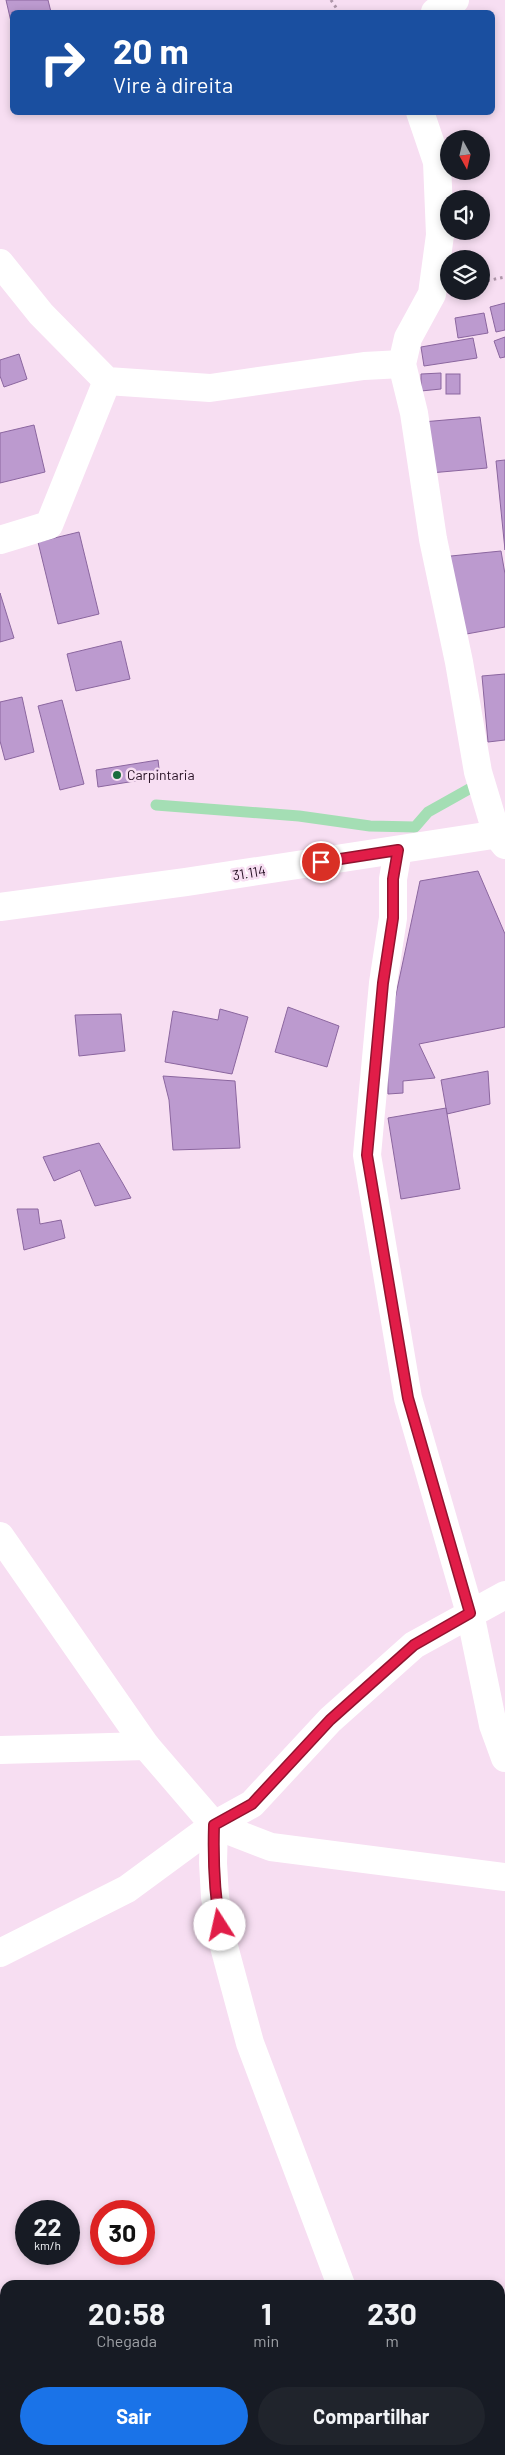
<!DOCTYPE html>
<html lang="pt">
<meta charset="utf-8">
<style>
body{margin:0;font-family:Barlow,sans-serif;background:#20242c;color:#f1f3f6;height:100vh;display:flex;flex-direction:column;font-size:19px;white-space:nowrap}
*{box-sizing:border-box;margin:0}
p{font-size:16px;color:#9ea1a6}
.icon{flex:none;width:28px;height:28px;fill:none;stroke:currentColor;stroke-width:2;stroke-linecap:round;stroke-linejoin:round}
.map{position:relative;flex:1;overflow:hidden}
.details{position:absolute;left:0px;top:2280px;width:505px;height:175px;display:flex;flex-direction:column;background:#171b24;border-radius:15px 15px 0 0;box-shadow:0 2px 8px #0003}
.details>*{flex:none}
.guide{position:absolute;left:10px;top:10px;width:485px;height:105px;border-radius:8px;box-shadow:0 2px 8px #0003;background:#1a4fa0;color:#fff;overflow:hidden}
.needle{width:32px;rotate:172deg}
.controls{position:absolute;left:440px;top:130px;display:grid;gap:10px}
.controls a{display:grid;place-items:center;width:50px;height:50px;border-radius:50%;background:#171b24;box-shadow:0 2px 8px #0003;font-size:25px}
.speed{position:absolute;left:15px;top:2200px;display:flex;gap:10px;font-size:25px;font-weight:700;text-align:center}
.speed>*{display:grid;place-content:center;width:65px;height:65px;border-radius:50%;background:#171b24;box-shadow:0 2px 8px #0003;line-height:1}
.speed small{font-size:12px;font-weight:400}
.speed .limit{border:8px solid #d22;background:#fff;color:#111}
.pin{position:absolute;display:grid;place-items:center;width:42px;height:42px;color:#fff;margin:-21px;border:2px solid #fff;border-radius:50%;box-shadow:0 1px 5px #0007}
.me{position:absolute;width:55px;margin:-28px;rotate:350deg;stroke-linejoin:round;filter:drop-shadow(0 0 4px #0008)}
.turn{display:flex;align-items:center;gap:18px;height:105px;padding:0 20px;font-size:22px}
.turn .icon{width:65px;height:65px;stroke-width:2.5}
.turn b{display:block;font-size:35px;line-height:42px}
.eta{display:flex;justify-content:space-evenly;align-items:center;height:85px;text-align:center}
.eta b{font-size:30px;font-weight:700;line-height:35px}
.primary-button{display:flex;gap:10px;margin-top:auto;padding:10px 20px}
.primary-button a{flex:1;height:58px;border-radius:30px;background:#1a73e8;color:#fff;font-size:20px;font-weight:700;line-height:58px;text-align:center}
.primary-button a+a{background:#20242c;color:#f1f3f6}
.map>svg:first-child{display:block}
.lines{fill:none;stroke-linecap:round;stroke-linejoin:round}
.stream{stroke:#a4deb4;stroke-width:11}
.building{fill:#bc9acf;stroke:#8b669f}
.path{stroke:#ad95a8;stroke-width:3;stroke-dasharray:2.5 4;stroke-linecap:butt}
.street{stroke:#fff;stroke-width:28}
.route-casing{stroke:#92132f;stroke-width:12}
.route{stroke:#e11d48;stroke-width:9}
.poi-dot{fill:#1b6c3d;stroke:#f7def2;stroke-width:2}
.labels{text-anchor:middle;stroke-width:5;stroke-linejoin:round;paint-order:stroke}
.poi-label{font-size:14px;fill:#250f22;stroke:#f7def2;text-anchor:start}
.street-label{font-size:14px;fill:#250f22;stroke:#f7def2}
</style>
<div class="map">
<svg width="505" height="2455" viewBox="0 0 505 2455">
<rect width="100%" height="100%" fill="#f7def2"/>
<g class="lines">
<!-- stream -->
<polyline class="stream" points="156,805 299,816 370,826 415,827 428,812 478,784"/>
</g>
<!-- building -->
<g class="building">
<polygon points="6,0 48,0 51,12 12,12 12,26"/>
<polygon points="505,303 505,330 496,332 490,307"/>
<polygon points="484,313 488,333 458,338 455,318"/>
<polygon points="505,337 505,357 500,358 494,341"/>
<polygon points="473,338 477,358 424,366 421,347"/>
<polygon points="19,354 27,379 4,387 0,376 0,360"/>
<polygon points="441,373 441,389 421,391 421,374"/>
<rect x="446" y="374" width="14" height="20"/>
<polygon points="480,417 487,468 430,473 422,422"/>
<polygon points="34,425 45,472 0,483 0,433"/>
<polygon points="505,460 505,550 496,461"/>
<polygon points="79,532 99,614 58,624 38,542"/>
<polygon points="501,551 505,574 505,627 461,635 441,557"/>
<polygon points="0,593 14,638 0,642"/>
<polygon points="121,641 130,679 76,691 67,654"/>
<polygon points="505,674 505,740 488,742 482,676"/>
<polygon points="22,697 34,752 5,760 0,741 0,702"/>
<polygon points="62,700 84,784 60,790 38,706"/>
<polygon points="158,760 160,777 98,787 96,770"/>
<polygon points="478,871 505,934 505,1027 419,1044 435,1078 403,1081 403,1093 388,1094 387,1037 420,881"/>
<polygon points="288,1007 339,1026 327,1067 275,1052"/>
<polygon points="220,1009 248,1017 232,1074 165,1062 173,1011 218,1020"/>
<polygon points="121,1014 125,1051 79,1056 75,1015"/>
<polygon points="488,1071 490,1104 447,1114 441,1080"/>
<polygon points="163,1076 235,1081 240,1148 173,1150 169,1100"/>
<polygon points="446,1108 460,1189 401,1199 388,1118"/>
<polygon points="99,1143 122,1182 131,1198 95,1206 80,1170 54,1181 43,1157"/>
<polygon points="17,1209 38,1209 40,1224 61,1220 65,1238 24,1250"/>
</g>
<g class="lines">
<!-- path -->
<g class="path">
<polyline points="331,0 339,12"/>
<polyline points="481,282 505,277"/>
</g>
<!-- street -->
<g class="street">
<polyline points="435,12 455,0"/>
<polyline points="420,112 437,162 440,235 432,294 408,338 402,364 414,413 433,539 459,662 478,772 497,835 505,845"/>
<polyline points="0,263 41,314 107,381 210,388 364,366 402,364"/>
<polyline points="0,540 49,525 107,381"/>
<polyline points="398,850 393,879 393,918 383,983 367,1155 408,1398 470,1613 493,1725 505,1758"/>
<polyline points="0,907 186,882 505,833"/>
<polyline points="0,1536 146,1746 214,1825 271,1847 505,1877"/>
<polyline points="0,1750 146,1746"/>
<polyline points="214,1825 213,1863 215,1897 222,1939 250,2043 341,2285"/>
<polyline points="0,1953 127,1889 214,1825 252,1804 330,1720 414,1645 505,1595"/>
<polyline points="0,2313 5,2335"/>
<polyline points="31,2451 44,2455"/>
</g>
</g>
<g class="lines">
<!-- route casing -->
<g class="route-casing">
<path id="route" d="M220,1925C214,1891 213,1860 214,1825L252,1804L330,1720L414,1645L470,1613L408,1398L367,1155L383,983L393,918V879L398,850L321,862"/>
</g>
<!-- route -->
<use href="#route" class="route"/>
</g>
<!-- markers -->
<circle class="poi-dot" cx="117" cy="775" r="5"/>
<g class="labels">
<!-- poi labels -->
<g class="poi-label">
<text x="127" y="780">Carpintaria</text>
</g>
<!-- street labels -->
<g class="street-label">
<text transform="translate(249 873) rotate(-9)" y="5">31.114</text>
</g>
</g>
</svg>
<div class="controls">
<a><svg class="needle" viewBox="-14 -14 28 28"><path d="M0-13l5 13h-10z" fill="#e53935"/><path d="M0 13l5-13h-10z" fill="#9ea1a6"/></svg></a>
<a><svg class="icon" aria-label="sound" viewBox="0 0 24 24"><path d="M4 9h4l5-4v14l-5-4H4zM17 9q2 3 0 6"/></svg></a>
<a><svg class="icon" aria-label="layers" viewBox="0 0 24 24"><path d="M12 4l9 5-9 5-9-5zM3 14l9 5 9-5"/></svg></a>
</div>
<div class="speed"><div>22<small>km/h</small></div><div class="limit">30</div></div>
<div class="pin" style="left:321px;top:862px;background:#d93025"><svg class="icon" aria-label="arrive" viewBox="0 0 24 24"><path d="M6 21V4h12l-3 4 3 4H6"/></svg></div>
<svg class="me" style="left:220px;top:1925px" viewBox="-20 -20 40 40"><circle r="19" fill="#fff"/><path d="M0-13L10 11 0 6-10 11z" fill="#e11d48"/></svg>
<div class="guide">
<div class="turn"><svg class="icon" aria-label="right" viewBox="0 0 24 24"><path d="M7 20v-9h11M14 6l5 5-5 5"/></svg><div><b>20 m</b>Vire à direita</div></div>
</div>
<section class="details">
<div class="eta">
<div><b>20:58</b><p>Chegada</p></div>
<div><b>1</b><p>min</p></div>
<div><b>230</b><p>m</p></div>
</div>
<div class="primary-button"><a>Sair</a><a>Compartilhar</a></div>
</section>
</div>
